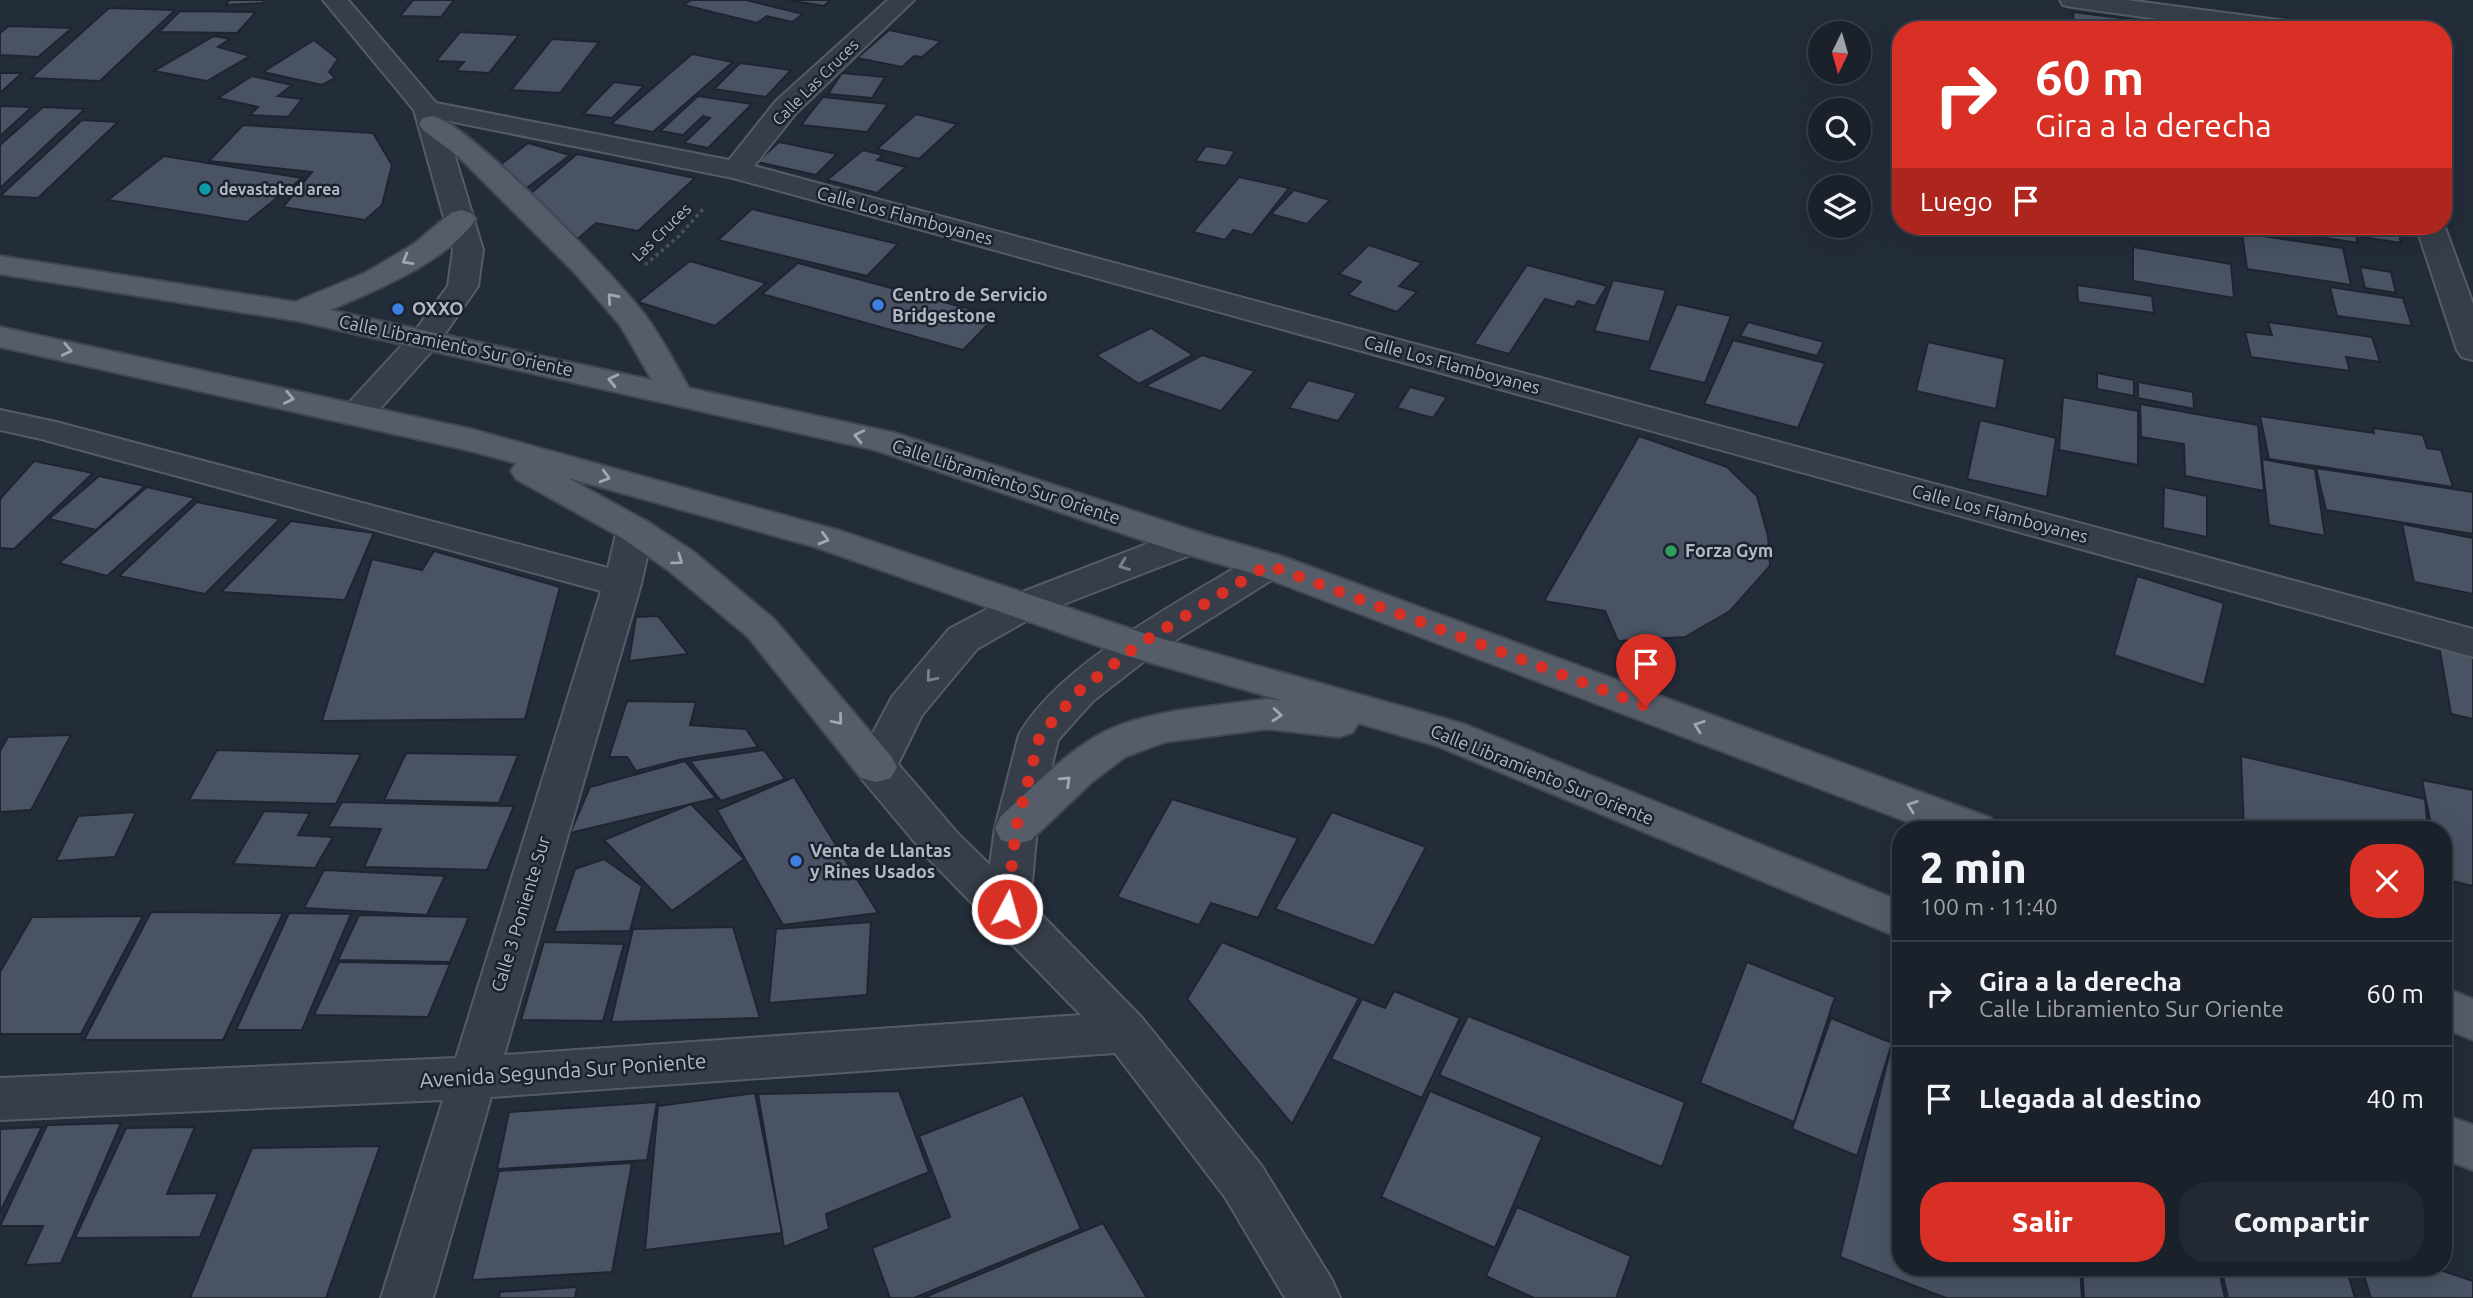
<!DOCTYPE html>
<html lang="es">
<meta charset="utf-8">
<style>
body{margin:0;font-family:Ubuntu,sans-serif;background:#232933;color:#f1f3f6;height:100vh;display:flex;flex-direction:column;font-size:26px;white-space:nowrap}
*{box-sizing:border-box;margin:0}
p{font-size:23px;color:#9fa3a9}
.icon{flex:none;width:38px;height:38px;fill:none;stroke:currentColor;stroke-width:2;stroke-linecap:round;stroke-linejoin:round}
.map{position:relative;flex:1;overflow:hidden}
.details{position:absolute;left:1892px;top:821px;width:560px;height:455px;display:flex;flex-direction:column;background:#1a212b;border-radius:28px;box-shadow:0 7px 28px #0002,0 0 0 2px #383e47}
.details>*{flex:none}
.banner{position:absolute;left:1892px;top:21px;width:560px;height:214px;border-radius:28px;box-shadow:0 7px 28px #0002,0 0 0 2px #383e47;background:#d93025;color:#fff;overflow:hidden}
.needle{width:46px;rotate:185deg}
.buttons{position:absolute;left:1808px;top:21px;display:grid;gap:14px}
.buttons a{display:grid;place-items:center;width:63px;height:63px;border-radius:50%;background:#1a212b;box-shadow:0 7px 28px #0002,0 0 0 2px #383e47;font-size:35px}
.pin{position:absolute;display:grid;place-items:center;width:60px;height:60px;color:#fff;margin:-72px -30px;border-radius:50% 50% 50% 0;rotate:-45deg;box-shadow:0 0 7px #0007}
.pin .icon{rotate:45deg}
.me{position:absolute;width:77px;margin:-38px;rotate:6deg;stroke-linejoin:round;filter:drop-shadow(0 0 5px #0008)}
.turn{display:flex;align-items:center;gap:24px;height:147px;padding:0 28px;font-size:32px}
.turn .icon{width:91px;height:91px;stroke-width:2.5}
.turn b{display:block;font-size:49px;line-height:60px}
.then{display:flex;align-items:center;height:66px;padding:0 28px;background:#0003;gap:14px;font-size:26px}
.round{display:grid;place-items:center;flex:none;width:74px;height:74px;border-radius:28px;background:#232933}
.overview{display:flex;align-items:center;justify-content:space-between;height:119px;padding:0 28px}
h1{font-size:42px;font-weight:800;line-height:52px}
.primary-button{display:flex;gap:14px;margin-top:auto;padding:14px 28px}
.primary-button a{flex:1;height:80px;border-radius:28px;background:#d93025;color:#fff;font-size:28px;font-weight:800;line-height:80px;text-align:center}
.primary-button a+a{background:#232933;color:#f1f3f6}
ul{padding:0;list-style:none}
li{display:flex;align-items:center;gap:21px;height:105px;padding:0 28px;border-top:2px solid #383e47}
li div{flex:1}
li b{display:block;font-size:26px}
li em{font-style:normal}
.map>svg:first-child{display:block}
.building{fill:#495363;stroke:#1e2530;stroke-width:2}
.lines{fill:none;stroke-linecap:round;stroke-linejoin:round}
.minor-casing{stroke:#555c67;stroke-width:4}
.major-casing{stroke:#404752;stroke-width:4}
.path{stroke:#435457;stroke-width:3.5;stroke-dasharray:3.5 3.5;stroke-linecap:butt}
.minor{fill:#373e49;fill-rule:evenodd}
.major{fill:#555d69;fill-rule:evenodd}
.oneway{stroke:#9fa7b3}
.oneway2{stroke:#7b828d}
.route{stroke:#d93025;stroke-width:12;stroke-dasharray:0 21.6}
.culture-dot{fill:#0f9aa8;stroke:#1c232e;stroke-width:2.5}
.shop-dot{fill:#3f7fe0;stroke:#1c232e;stroke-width:2.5}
.leisure-dot{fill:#2e9e5b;stroke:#1c232e;stroke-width:2.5}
.labels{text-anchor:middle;stroke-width:5;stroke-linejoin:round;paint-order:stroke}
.far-street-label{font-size:16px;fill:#b2b9c5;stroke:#1c232e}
.far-poi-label{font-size:16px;font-weight:bold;fill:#b2b9c5;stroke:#1c232e;text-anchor:start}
.street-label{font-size:18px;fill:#b2b9c5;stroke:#1c232e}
.poi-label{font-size:18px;font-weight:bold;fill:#b2b9c5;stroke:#1c232e;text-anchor:start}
.near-street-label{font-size:21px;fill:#b2b9c5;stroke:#1c232e}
</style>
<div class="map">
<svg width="2473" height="1298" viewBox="0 0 2473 1298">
<rect width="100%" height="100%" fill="#232c39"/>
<!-- building -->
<g class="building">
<polygon points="229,0 265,0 263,3 226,5"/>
<polygon points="413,0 454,0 441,17 400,16"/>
<polygon points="691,0 746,0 803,14 792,22 767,16 757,23 684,5"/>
<polygon points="787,0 830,0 824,6"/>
<polygon points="109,8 175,10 100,81 31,78"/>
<polygon points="180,11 256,12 237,33 159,32"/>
<polygon points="2073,12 2199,28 2199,30 2075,30"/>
<polygon points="9,26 72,28 38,57 0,55 0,33"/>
<polygon points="889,30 941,41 922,57 914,56 902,67 857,58"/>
<polygon points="460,32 519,35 489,73 456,71 464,62 436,61"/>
<polygon points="214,36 230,39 218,47 250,56 207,81 154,71"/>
<polygon points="552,39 599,42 560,93 511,90"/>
<polygon points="314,40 338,59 329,72 335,78 322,85 263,72"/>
<polygon points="692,54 733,62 653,132 611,124"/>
<polygon points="740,63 791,70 766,97 714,89"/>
<polygon points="0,73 22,73 0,93"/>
<polygon points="842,73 885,77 872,98 828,94"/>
<polygon points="252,76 292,85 278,96 302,99 288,117 250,115 258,107 218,98"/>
<polygon points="614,82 644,86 612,118 583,114"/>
<polygon points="698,96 752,104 708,148 684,143 710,118 703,116 683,135 660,131"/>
<polygon points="823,97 888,104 867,132 801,125"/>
<polygon points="0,106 32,107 0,136"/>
<polygon points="43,107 85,109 0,188 0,145"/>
<polygon points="916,114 957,124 919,159 877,149"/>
<polygon points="82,120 118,122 38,198 0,196"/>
<polygon points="243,125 373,133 392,165 382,205 365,220 283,207 312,172 209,161"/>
<polygon points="779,142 837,154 816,175 757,162"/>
<polygon points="528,143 570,155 523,191 499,166"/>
<polygon points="1206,146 1235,151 1226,166 1195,161"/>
<polygon points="863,150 883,155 877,160 906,167 877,193 827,180"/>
<polygon points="577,154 695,178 638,231 596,223 573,243 523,200"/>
<polygon points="164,156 302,178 247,222 108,200"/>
<polygon points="1239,177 1289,188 1252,235 1233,230 1225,240 1193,232"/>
<polygon points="1294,190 1330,200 1307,224 1271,214"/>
<polygon points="752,209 898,244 867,276 718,240"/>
<polygon points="2287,226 2397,226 2401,243 2356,236 2358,243 2288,232"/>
<polygon points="2242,233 2343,248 2351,285 2247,269"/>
<polygon points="1369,245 1422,263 1399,286 1417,292 1397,312 1348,295 1361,282 1339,274"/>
<polygon points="2133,247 2231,264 2234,298 2133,281"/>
<polygon points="690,261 766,283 715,326 638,302"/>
<polygon points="798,263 996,316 963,350 762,294"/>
<polygon points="1527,265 1607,286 1595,306 1578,301 1574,307 1545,299 1509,354 1474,344"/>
<polygon points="2360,267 2391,272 2396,293 2365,288"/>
<polygon points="1613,280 1666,290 1649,342 1594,331"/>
<polygon points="2077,285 2152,296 2154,313 2078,302"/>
<polygon points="2330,287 2403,298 2412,326 2337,316"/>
<polygon points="1677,304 1731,316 1705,383 1648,370"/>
<polygon points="1748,322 1824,342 1817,356 1740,336"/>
<polygon points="2268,322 2372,337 2380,362 2346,357 2350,371 2251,357 2245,332 2272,335"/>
<polygon points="1151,328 1193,355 1139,384 1096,355"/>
<polygon points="1733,340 1825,363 1798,428 1704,404"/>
<polygon points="1928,342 2005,359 1996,409 1916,391"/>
<polygon points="1202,355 1255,371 1221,411 1145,386"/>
<polygon points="2097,373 2134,380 2134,396 2097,389"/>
<polygon points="1308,380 1357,393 1338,421 1289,408"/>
<polygon points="2138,382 2193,392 2194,409 2138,398"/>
<polygon points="1410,387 1447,397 1433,418 1397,408"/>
<polygon points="2063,397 2138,411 2138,465 2059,450"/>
<polygon points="2140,404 2258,425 2264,491 2185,476 2184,444 2141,437"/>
<polygon points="2260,416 2374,433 2373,428 2423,435 2427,448 2441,450 2453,487 2269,459"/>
<polygon points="1980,420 2056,438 2047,497 1967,479"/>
<polygon points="1639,436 1727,467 1757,496 1768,536 1770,566 1730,611 1685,637 1618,641 1605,611 1544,601"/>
<polygon points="2262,459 2315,469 2325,536 2269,525"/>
<polygon points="34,461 93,473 14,549 0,548 0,499"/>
<polygon points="2316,468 2473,492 2473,534 2326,510"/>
<polygon points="99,476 145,486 96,530 49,519"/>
<polygon points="147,487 195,498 107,576 59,563"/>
<polygon points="2164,487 2207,496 2207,537 2163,528"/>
<polygon points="197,502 280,519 205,594 119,576"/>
<polygon points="291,521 374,533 345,600 221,592"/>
<polygon points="2402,524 2473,538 2473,594 2414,582"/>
<polygon points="434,551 560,587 525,719 322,721 372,559 422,570"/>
<polygon points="2137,576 2224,603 2204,685 2114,655"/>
<polygon points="658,616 688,654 629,661 636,617"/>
<polygon points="2438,640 2473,647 2473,719 2451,714"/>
<polygon points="627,701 696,702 690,725 746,729 758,747 683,759 636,771 627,757 609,757"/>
<polygon points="71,735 31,810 0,812 0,751 8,737"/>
<polygon points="217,750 361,754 336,804 189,800"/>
<polygon points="764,750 785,779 721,801 690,761"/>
<polygon points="406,753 518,755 499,803 384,800"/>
<polygon points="2241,756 2425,799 2428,830 2244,830"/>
<polygon points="685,761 716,798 570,833 590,787"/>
<polygon points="794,777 878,913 783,925 717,810"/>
<polygon points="2422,780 2473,790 2473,886 2443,879 2443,830 2432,830"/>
<polygon points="1172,799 1298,838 1258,918 1211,903 1199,925 1117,897"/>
<polygon points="342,802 514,806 487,870 364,867 381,829 328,827"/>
<polygon points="691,804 744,859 672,911 604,840"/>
<polygon points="264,811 310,813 298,835 333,837 315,868 233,864"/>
<polygon points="136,812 115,857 56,861 78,816"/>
<polygon points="1332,812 1426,847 1374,946 1275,909"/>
<polygon points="604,859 642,886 630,931 554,932 575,869"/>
<polygon points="324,870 445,876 427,915 304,908"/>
<polygon points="151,912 283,913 223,1040 84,1040"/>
<polygon points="289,913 351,914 302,1030 236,1030"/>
<polygon points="359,915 469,917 450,962 338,960"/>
<polygon points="143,916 81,1034 0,1034 0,972 32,917"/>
<polygon points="871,922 867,995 769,1003 776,929"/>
<polygon points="733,927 760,1018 611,1022 633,929"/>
<polygon points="544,942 624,944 603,1021 521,1020"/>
<polygon points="1222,942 1359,998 1292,1124 1187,999"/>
<polygon points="339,962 450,964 428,1017 314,1015"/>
<polygon points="1747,962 1835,997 1794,1122 1700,1083"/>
<polygon points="1394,991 1460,1018 1422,1098 1331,1059 1362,999 1385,1008"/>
<polygon points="1468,1016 1685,1102 1662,1167 1439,1075"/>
<polygon points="1831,1018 1892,1043 1857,1156 1792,1129"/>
<polygon points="1891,1047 1900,1050 1900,1267 2080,1267 2082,1298 1946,1298 1840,1257"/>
<polygon points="899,1091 929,1172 826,1214 829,1229 784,1247 758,1094"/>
<polygon points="1430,1091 1542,1137 1495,1248 1381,1197"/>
<polygon points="755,1093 782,1233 645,1250 658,1106"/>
<polygon points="1023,1095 1081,1229 914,1298 890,1298 872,1248 950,1217 919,1136"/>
<polygon points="657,1102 647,1160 497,1169 509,1112"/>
<polygon points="121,1123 61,1263 25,1265 43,1226 0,1226 47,1125"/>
<polygon points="42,1127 0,1212 0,1129"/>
<polygon points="195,1127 167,1194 218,1193 200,1237 75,1238 126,1128"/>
<polygon points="380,1146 326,1298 190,1298 252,1148"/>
<polygon points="632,1163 612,1272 472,1280 499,1171"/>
<polygon points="1517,1207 1631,1256 1616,1298 1534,1298 1486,1276"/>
<polygon points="1103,1223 1147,1298 923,1298"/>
<polygon points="2082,1267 2218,1267 2225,1298 2084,1298"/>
<polygon points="2221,1267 2346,1267 2355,1298 2228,1298"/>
<polygon points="2361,1267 2431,1267 2473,1281 2473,1298 2371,1298"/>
<polygon points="577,1287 575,1298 499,1298 500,1292"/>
</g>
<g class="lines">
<!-- minor casing -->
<g class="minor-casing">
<g id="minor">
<polygon points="323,0 348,0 436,103 729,160 776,101 888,0 914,0 796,113 754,166 2473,629 2473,657 733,178 444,120 483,250 478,286 437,345 370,420 358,423 346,420 341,413 346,406 415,331 448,286 453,250 414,110"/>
<polygon points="2060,0 2127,0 2293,22 2302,25 2305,30 2236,30 2072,7 2063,5"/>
<polygon points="2443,222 2473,304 2473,360 2462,357 2457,350 2416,226 2443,226"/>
<path d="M0,410L56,422L608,568L617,530L622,522L635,518L648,522L653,530L641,584L504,1055L1081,1015L929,859L861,778L855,767L892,697L949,629L1012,596L1175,533L1188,530L1201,533L1206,542L1201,551L1038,614L977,649L922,715L898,764L959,835L990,865L995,828L1019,735C1059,663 1185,599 1255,556L1268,553L1281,556L1286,565L1281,574L1152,655L1093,701L1058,740L1037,828L1030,903L1142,1018L1261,1165L1332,1280L1340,1298H1285L1225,1197L1115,1053L491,1097L433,1298H381L443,1100L0,1120V1078L456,1058L601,591L41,439L0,430Z"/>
</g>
</g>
<!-- major casing -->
<g class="major-casing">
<g id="major">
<path d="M433,116C472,126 616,277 645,315C662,338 675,364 689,388L895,433L1201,533L1281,556L1991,818L1997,830H1929L1255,574L1175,551L875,450L298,321L0,274V256L295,302L365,273L414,244L451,213L461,210L471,213L476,219C445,263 378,289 330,310L652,380L620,325L574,272L459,157L423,130L419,124L423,118Z"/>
<path d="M0,327L471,429L841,531L1149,635L1464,724L1900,901V938L1437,746L1358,723L1353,732L1339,737L1267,729L1165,742L1125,757L1092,782L1031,840L1016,844L1001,840L995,828L1001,816C1031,789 1060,758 1095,737C1139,710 1216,706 1267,699L1284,701L1124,655L815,547L568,478L648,522L694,552L774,619L891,756L897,767L891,778L876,782L861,778L748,637L668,570L622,538L516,479L511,471L516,463L467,450L0,347Z"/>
<polygon points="2443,987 2473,999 2473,1040 2443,1028"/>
<polygon points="2443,1114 2473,1125 2473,1170 2443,1159"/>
</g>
</g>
<!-- path -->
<polyline class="path" points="645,265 679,236 704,208"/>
<!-- minor -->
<use href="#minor" class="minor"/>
<!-- major -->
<use href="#major" class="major"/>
</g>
<!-- one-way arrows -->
<defs><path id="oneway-chevron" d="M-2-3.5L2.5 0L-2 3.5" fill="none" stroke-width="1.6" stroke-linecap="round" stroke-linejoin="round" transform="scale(1.75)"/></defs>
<g class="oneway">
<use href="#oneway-chevron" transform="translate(407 260) rotate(150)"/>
<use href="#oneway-chevron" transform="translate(612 298) rotate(-131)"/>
<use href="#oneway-chevron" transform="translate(67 350) rotate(12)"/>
<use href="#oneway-chevron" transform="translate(613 380) rotate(-167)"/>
<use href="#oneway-chevron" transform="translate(289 398) rotate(12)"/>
<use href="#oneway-chevron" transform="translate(859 436) rotate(-167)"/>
<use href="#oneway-chevron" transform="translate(605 477) rotate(16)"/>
<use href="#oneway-chevron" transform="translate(824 539) rotate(16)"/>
<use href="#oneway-chevron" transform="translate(678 560) rotate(36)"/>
<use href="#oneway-chevron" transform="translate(1277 715) rotate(5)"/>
<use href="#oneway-chevron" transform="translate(838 720) rotate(50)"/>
<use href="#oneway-chevron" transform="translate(1699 726) rotate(-160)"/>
<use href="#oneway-chevron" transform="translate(1066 781) rotate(-43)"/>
<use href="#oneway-chevron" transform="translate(1912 806) rotate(-160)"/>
</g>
<g class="oneway2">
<use href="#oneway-chevron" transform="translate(1124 565) rotate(159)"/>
<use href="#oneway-chevron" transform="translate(931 677) rotate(130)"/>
</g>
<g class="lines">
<!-- route -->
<polyline class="route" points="1007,909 1016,828 1040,735 1079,691 1138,645 1268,565 1646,706"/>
</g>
<!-- markers -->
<circle class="culture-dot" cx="205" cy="189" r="7"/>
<g class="shop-dot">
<circle cx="878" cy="305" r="7"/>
<circle cx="398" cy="309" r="7"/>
<circle cx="796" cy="861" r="7"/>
</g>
<circle class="leisure-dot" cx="1671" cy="551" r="7"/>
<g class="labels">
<!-- far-street labels -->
<g class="far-street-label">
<text transform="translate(815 82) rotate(-45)" y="6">Calle Las Cruces</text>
<text transform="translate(661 232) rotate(-44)" y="6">Las Cruces</text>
</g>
<!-- far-poi labels -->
<g class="far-poi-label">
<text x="219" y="195">devastated area</text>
</g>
<!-- street labels -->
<g class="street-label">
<text transform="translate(905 216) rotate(15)" y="6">Calle Los Flamboyanes</text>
<text transform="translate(456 346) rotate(12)" y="6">Calle Libramiento Sur Oriente</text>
<text transform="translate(1452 365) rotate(15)" y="6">Calle Los Flamboyanes</text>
<text transform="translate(1006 482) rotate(18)" y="6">Calle Libramiento Sur Oriente</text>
<text transform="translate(2000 514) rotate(15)" y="6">Calle Los Flamboyanes</text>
<text transform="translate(1542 775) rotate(22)" y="6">Calle Libramiento Sur Oriente</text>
<text transform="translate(521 914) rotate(-73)" y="6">Calle 3 Poniente Sur</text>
</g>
<!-- poi labels -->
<g class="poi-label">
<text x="892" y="301">Centro de Servicio<tspan x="892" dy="21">Bridgestone</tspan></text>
<text x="412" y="315">OXXO</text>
<text x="1685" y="557">Forza Gym</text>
<text x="810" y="857">Venta de Llantas<tspan x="810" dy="21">y Rines Usados</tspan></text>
</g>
<!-- near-street labels -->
<g class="near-street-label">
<text transform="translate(563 1071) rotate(-4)" y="7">Avenida Segunda Sur Poniente</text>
</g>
</g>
</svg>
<div class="buttons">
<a><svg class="needle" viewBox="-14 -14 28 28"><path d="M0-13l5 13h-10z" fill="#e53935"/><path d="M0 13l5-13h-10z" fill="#9fa3a9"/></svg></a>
<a><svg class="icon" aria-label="search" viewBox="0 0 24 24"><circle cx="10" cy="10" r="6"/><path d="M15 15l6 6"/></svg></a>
<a><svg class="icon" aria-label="layers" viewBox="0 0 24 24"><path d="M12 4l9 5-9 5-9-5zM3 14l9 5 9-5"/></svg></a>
</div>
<div class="pin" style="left:1646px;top:706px;background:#d93025"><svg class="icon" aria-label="arrive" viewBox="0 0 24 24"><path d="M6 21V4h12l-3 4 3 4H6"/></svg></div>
<svg class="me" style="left:1007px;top:909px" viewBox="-20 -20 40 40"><circle r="17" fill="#d93025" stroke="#fff" stroke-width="3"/><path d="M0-11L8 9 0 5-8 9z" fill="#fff"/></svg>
<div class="banner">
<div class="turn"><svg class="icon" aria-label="right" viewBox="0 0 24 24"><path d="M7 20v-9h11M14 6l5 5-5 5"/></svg><div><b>60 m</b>Gira a la derecha</div></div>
<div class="then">Luego<svg class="icon" aria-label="arrive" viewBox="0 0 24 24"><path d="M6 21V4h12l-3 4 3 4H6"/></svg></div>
</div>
<section class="details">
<div class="overview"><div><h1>2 min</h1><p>100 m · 11:40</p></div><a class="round" style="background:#d93025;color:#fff"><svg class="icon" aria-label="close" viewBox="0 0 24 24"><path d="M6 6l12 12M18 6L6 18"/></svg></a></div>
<ul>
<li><svg class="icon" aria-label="right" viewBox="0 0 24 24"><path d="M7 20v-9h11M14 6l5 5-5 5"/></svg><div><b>Gira a la derecha</b><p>Calle Libramiento Sur Oriente</p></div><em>60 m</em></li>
<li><svg class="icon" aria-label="arrive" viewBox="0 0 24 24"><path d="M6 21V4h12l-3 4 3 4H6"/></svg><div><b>Llegada al destino</b></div><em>40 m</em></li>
</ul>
<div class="primary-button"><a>Salir</a><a>Compartir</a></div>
</section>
</div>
